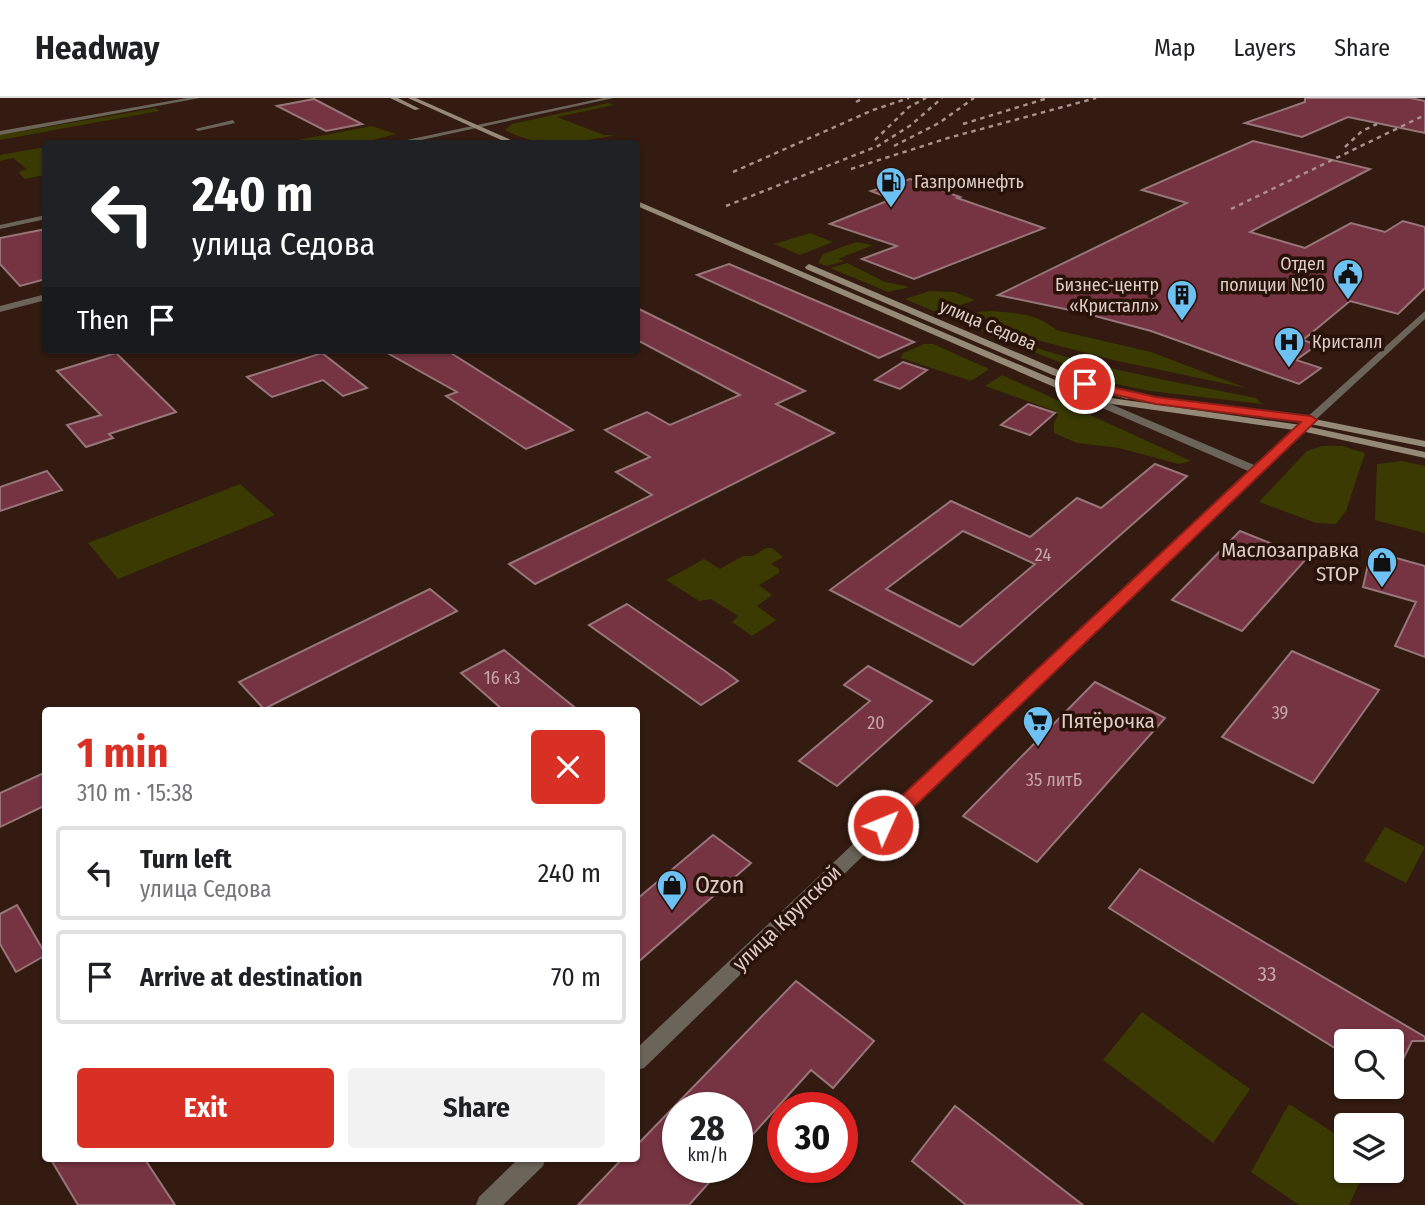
<!DOCTYPE html>
<meta charset="utf-8">
<style>
body{margin:0;font-family:"Fira Sans Condensed",sans-serif;background:#f2f2f2;color:#202124;height:100vh;display:flex;flex-direction:column;font-size:26px;white-space:nowrap}
*{box-sizing:border-box;margin:0}
p{font-size:23px;color:#757577}
.icon{flex:none;width:38px;height:38px;fill:none;stroke:currentColor;stroke-width:2;stroke-linecap:round;stroke-linejoin:round}
.map{position:relative;flex:1;overflow:hidden}
.drawer{position:absolute;left:42px;top:609px;width:598px;height:455px;display:flex;flex-direction:column;background:#fff;border-radius:7px;box-shadow:0 2px 5px #0004}
.drawer>*{flex:none}
.banner{position:absolute;left:42px;top:42px;width:598px;height:214px;border-radius:7px;box-shadow:0 2px 5px #0004;background:#202124;color:#fff;overflow:hidden}
.controls{position:absolute;left:1334px;top:931px;display:grid;gap:14px}
.controls a{display:grid;place-items:center;width:70px;height:70px;border-radius:7px;background:#fff;box-shadow:0 2px 5px #0004;font-size:35px}
.speed{position:absolute;left:662px;top:994px;display:flex;gap:14px;font-size:35px;font-weight:700;text-align:center}
.speed>*{display:grid;place-content:center;width:91px;height:91px;border-radius:50%;background:#fff;box-shadow:0 2px 5px #0004;line-height:1}
.speed small{font-size:18px;font-weight:400}
.speed .limit{border:10px solid #d22;background:#fff;color:#111}
.pin{position:absolute;display:grid;place-items:center;width:60px;height:60px;color:#fff;margin:-30px;border:4px solid #fff;border-radius:50%;box-shadow:0 2px 7px #0007}
.me{position:absolute;width:77px;margin:-38px;rotate:46deg;stroke-linejoin:round;filter:drop-shadow(0 0 5px #0008)}
.turn{display:flex;align-items:center;gap:24px;height:147px;padding:0 35px;font-size:32px}
.turn .icon{width:91px;height:91px;stroke-width:2.5}
.turn b{display:block;font-size:49px;line-height:60px}
.then{display:flex;align-items:center;height:66px;padding:0 35px;background:#0003;gap:14px;font-size:26px}
.round{display:grid;place-items:center;flex:none;width:74px;height:74px;border-radius:7px;background:#f2f2f2}
.summary{display:flex;align-items:center;justify-content:space-between;height:119px;padding:0 35px}
h1{font-size:42px;font-weight:700;line-height:52px;color:#d93025}
.action{display:flex;gap:14px;margin-top:auto;padding:14px 35px}
.action a{flex:1;height:80px;border-radius:7px;background:#d93025;color:#fff;font-size:28px;font-weight:700;line-height:80px;text-align:center}
.action a+a{background:#f2f2f2;color:#202124}
ul{padding:0;list-style:none}
li{display:flex;align-items:center;gap:21px;height:94px;margin:0 14px 10px;padding:0 21px;border:4px solid #e0e0e0;border-radius:7px}
li div{flex:1}
li b{display:block;font-size:26px}
li em{font-style:normal}
header{display:flex;align-items:center;gap:42px;box-sizing:border-box;height:98px;padding:0 35px;background:#fff;border-bottom:2px solid #e0e0e0}
header strong{font-size:33px}
nav{display:flex;gap:38px;margin-inline-start:auto;font-size:24px}
.map>svg:first-child{display:block}
.green{fill:#3a3a02}
.building{fill:#763341;stroke:#97767a;stroke-width:2;fill-rule:evenodd}
.lines{fill:none;stroke-linecap:round;stroke-linejoin:round}
.street{fill:#6b6459;fill-rule:evenodd}
.secondary{fill:#958978;fill-rule:evenodd}
.rail{stroke:#a5928b;stroke-width:2.5;stroke-dasharray:4.5 4.5;stroke-linecap:butt}
.route{fill:#d93025;stroke:#8d1f18;stroke-width:2}
.labels{text-anchor:middle;stroke-width:7;stroke-linejoin:round;paint-order:stroke}
.far-poi-label{font-size:18px;fill:#decdc7;stroke:#291208;text-anchor:start}
.far-street-label{font-size:18px;fill:#decdc7;stroke:#291208}
.number-label{font-size:18px;fill:#c4a6a6}
.poi-label{font-size:21px;fill:#decdc7;stroke:#291208;text-anchor:end}
.street-label{font-size:21px;fill:#decdc7;stroke:#291208}
.near-number-label{font-size:21px;fill:#c4a6a6}
.near-poi-label{font-size:24px;fill:#decdc7;stroke:#291208;text-anchor:start}
</style>
<header>
<strong>Headway</strong>
<nav><a>Map</a><a>Layers</a><a>Share</a></nav>
</header>
<div class="map">
<svg width="1425" height="1107" viewBox="0 0 1425 1107">
<rect width="100%" height="100%" fill="#331b11"/>
<!-- green -->
<g class="green">
<path d="M608,5L614,7L557,19L604,37H616C576,45 541,52 505,32L512,26Z"/>
<polygon points="156,10 159,13 0,42 0,37"/>
<polygon points="372,28 396,36 362,45 282,45"/>
<polygon points="45,49 45,77 25,81 18,74 27,71 13,60 0,63 0,57"/>
<polygon points="810,135 833,144 800,157 774,146"/>
<polygon points="856,144 873,147 838,161 844,163 827,168 818,165 823,156"/>
<polygon points="847,165 885,184 910,189 888,194 830,170"/>
<polygon points="930,193 954,194 975,202 938,215 905,201"/>
<path d="M990,213C1014,215 1037,215 1056,232L1151,254L1246,290L1113,262L999,232L974,219L977,214Z"/>
<path d="M977,229C1066,265 1162,281 1256,300L1262,306L1150,293L1111,285L974,230Z"/>
<polygon points="924,246 933,246 989,271 971,283 901,260 903,255"/>
<polygon points="1002,277 1191,363 1179,366 1119,350 1077,345 1054,335 1054,325 1058,317 1055,313 985,288"/>
<polygon points="1322,348 1342,348 1365,355 1346,413 1336,426 1316,425 1259,404 1307,353"/>
<polygon points="1402,363 1425,368 1425,435 1375,422 1377,366"/>
<polygon points="240,386 275,417 118,481 88,445"/>
<polygon points="766,450 772,450 783,459 771,466 779,471 779,475 759,487 772,497 757,508 776,522 752,538 732,524 738,518 711,501 699,503 666,482 704,461 720,471 743,458 753,458"/>
<polygon points="1385,729 1425,749 1406,785 1364,763"/>
<polygon points="1142,914 1250,991 1213,1045 1103,962"/>
<polygon points="1289,1006 1346,1043 1346,1073 1365,1073 1349,1107 1299,1107 1251,1074"/>
</g>
<!-- building -->
<g class="building">
<polygon points="1305,0 1410,0 1425,3 1425,35 1348,19 1302,39 1245,25 1305,4"/>
<polygon points="314,1 362,26 326,33 277,8"/>
<polygon points="1253,43 1370,71 1250,134 1305,150 1351,125 1385,134 1403,123 1425,129 1425,190 1398,216 1350,203 1303,242 1317,247 1296,262 1321,270 1299,286 1151,233 1084,215 998,197 1187,105 1142,92"/>
<polygon points="910,81 960,99 957,100 1044,130 914,181 862,161 897,148 830,126 892,101 871,93"/>
<polygon points="46,131 46,181 20,188 0,166 0,140"/>
<polygon points="729,166 826,207 914,244 879,260 697,177"/>
<polygon points="637,210 805,293 776,306 834,335 535,486 509,466 652,397 616,374 650,359 605,332 647,314 670,327 740,297 637,242"/>
<polygon points="382,252 446,252 573,332 526,351 446,298 457,294"/>
<polygon points="116,255 176,314 109,336 113,340 86,349 67,327 101,317 57,273"/>
<polygon points="322,255 367,290 343,298 323,282 272,299 247,279"/>
<polygon points="903,264 927,272 900,291 875,282"/>
<polygon points="1028,306 1055,315 1030,337 1001,327"/>
<path d="M1155,366L1187,378L973,567L830,492L951,403L1030,439L1077,400L1101,410ZM963,433L1035,466L960,529L886,491Z"/>
<polygon points="47,373 62,392 0,413 0,389"/>
<polygon points="1240,433 1307,460 1242,533 1172,502"/>
<polygon points="1371,453 1425,468 1425,559 1395,548 1416,504 1363,489"/>
<polygon points="430,491 457,513 264,611 239,584"/>
<polygon points="627,506 725,573 738,583 701,607 589,527"/>
<polygon points="504,552 527,571 578,612 503,612 461,575"/>
<polygon points="1292,553 1379,592 1313,685 1222,639"/>
<polygon points="868,568 932,603 837,688 799,663 870,603 844,587"/>
<polygon points="1095,584 1165,620 1037,764 963,718"/>
<polygon points="46,674 46,707 0,729 0,695"/>
<polygon points="713,737 751,765 637,865 637,801"/>
<polygon points="1140,771 1425,939 1425,943 1412,943 1391,986 1391,943 1346,943 1346,957 1109,810"/>
<polygon points="17,807 46,857 16,874 0,846 0,816"/>
<polygon points="796,883 874,943 833,990 811,972 737,1054 737,1010 677,1010 677,1069 723,1069 689,1107 578,1107 623,1060 637,1060 637,1047"/>
<polygon points="955,1008 1083,1107 966,1107 912,1063"/>
<polygon points="50,1060 144,1060 175,1107 78,1107"/>
</g>
<g class="lines">
<!-- street -->
<g class="street">
<polygon points="187,0 200,0 0,37 0,33"/>
<polygon points="603,0 614,0 403,46 388,46"/>
<polygon points="233,22 235,25 198,33 195,31"/>
<polygon points="46,117 46,121 0,131 0,127"/>
<polygon points="46,196 46,202 0,214 0,208"/>
<polygon points="1425,213 1425,221 1259,374 644,970 637,972 637,950 1248,373 1084,302 1084,298 1092,298 1254,367"/>
<polygon points="519,1060 546,1060 543,1068 503,1107 476,1107 479,1099"/>
</g>
<!-- secondary -->
<g class="secondary">
<polygon points="390,0 398,0 420,11 415,12"/>
<polygon points="408,0 416,0 520,46 510,46"/>
<polygon points="637,103 1090,297 1301,327 1425,354 1425,360 1301,333 1084,302 637,108"/>
<polygon points="809,166 1077,280 1132,298 1127,301 1069,284 806,171 805,169"/>
<polygon points="1279,314 1425,343 1425,349 1275,319 1275,315"/>
</g>
<!-- rail -->
<g class="rail">
<polyline points="856,4 864,0"/>
<polyline points="963,26 1048,0"/>
<polyline points="875,42 909,9 926,0"/>
<polyline points="894,48 939,25 974,0"/>
<polyline points="1345,49 1362,33 1377,26"/>
<polyline points="851,71 948,40 1096,0"/>
<polyline points="733,74 873,12 909,0"/>
<polyline points="726,108 878,48 911,27 942,0"/>
<polyline points="1231,111 1425,17"/>
</g>
</g>
<!-- route -->
<polygon class="route" points="1085,283 1156,299 1311,318 1317,322 889,733 876,733 873,727 876,722 1301,324 1156,306 1081,289 1081,284"/>
<!-- icons -->
<defs>
<g id="fuel-pin" transform="scale(1.575)"><path d="M0 17L-7.5 6A9.5 9.5 0 1 1 7.5 6Z" fill="#6dc2f3" stroke="#291208"/><path d="M-5.5-6h7V0h2V4h1.3V-2.5L3-4.5l.8-.8L6-3V5H2.5V1h-1V6h-7ZM-4.2-4.7v3.2H.2V-4.7Z" fill="#111"/></g>
<g id="civic-pin" transform="scale(1.575)"><path d="M0 17L-7.5 6A9.5 9.5 0 1 1 7.5 6Z" fill="#6dc2f3" stroke="#291208"/><path d="M-.6-6.5H3V-4.5H.6V-3L4-1V1h2V6H-6V1h2V-1L-.6-3ZM-1.2 2.5V6h2.4V2.5Z" fill="#111"/></g>
<g id="building-pin" transform="scale(1.575)"><path d="M0 17L-7.5 6A9.5 9.5 0 1 1 7.5 6Z" fill="#6dc2f3" stroke="#291208"/><path d="M-4-6H4V6H1V3H-1V6H-4ZM-2.5-4.3h1.7v1.8h-1.7ZM.8-4.3h1.7v1.8H.8ZM-2.5-1h1.7V.8h-1.7ZM.8-1h1.7V.8H.8Z" fill="#111"/></g>
<g id="hospital-pin" transform="scale(1.575)"><path d="M0 17L-7.5 6A9.5 9.5 0 1 1 7.5 6Z" fill="#6dc2f3" stroke="#291208"/><path d="M-5-5h3v3.5h4V-5h3V5h-3V1.5h-4V5h-3Z" fill="#111"/></g>
<g id="shop-pin" transform="scale(1.575)"><path d="M0 17L-7.5 6A9.5 9.5 0 1 1 7.5 6Z" fill="#6dc2f3" stroke="#291208"/><path d="M-5-2.5h2.3a2.7 3.5 0 0 1 5.4 0H5L5.5 6h-11ZM-1.5-2.5h3a1.5 2.3 0 0 0-3 0Z" fill="#111"/></g>
<g id="supermarket-pin" transform="scale(1.575)"><path d="M0 17L-7.5 6A9.5 9.5 0 1 1 7.5 6Z" fill="#6dc2f3" stroke="#291208"/><path d="M-6-5.5h2.5l.6 2H6L4.5 2H-2.5L-4.4-4H-6ZM-1.5 3.2a1.3 1.3 0 1 0 .1 0ZM3 3.2a1.3 1.3 0 1 0 .1 0Z" fill="#111"/></g>
</defs>
<g fill-rule="evenodd">
<use href="#fuel-pin" x="891" y="84"/>
<use href="#civic-pin" x="1348" y="176"/>
<use href="#building-pin" x="1182" y="197"/>
<use href="#hospital-pin" x="1289" y="244"/>
<use href="#shop-pin" x="1382" y="464"/>
<use href="#supermarket-pin" x="1038" y="623"/>
<use href="#shop-pin" x="672" y="787"/>
</g>
<g class="labels">
<!-- far-poi labels -->
<g class="far-poi-label">
<text x="914" y="90">Газпромнефть</text>
<text x="1325" y="172" text-anchor="end">Отдел<tspan x="1325" dy="21">полиции №10</tspan></text>
<text x="1159" y="193" text-anchor="end">Бизнес-центр<tspan x="1159" dy="21">«Кристалл»</tspan></text>
<text x="1312" y="250">Кристалл</text>
</g>
<!-- far-street labels -->
<g class="far-street-label">
<text transform="translate(988 227) rotate(23)" y="6">улица Седова</text>
</g>
<!-- number labels -->
<g class="number-label">
<text x="1043" y="463">24</text>
<text x="502" y="586">16 к3</text>
<text x="1280" y="621">39</text>
<text x="876" y="631">20</text>
<text x="1054" y="688">35 литБ</text>
</g>
<!-- poi labels -->
<g class="poi-label">
<text x="1359" y="459">Маслозаправка<tspan x="1359" dy="24">STOP</tspan></text>
<text x="1061" y="630" text-anchor="start">Пятёрочка</text>
</g>
<!-- street labels -->
<g class="street-label">
<text transform="translate(787 820) rotate(-44)" y="7">улица Крупской</text>
</g>
<!-- near-number labels -->
<g class="near-number-label">
<text x="1267" y="883">33</text>
</g>
<!-- near-poi labels -->
<g class="near-poi-label">
<text x="695" y="795">Ozon</text>
</g>
</g>
</svg>
<div class="controls">
<a><svg class="icon" aria-label="search" viewBox="0 0 24 24"><circle cx="10" cy="10" r="6"/><path d="M15 15l6 6"/></svg></a>
<a><svg class="icon" aria-label="layers" viewBox="0 0 24 24"><path d="M12 4l9 5-9 5-9-5zM3 14l9 5 9-5"/></svg></a>
</div>
<div class="speed"><div>28<small>km/h</small></div><div class="limit">30</div></div>
<div class="pin" style="left:1085px;top:286px;background:#d93025"><svg class="icon" aria-label="arrive" viewBox="0 0 24 24"><path d="M6 21V4h12l-3 4 3 4H6"/></svg></div>
<svg class="me" style="left:883px;top:727px" viewBox="-20 -20 40 40"><circle r="17" fill="#d93025" stroke="#fff" stroke-width="3"/><path d="M0-11L8 9 0 5-8 9z" fill="#fff"/></svg>
<div class="banner">
<div class="turn"><svg class="icon" aria-label="left" viewBox="0 0 24 24"><path d="M17 20v-9H6M10 6l-5 5 5 5"/></svg><div><b>240 m</b>улица Седова</div></div>
<div class="then">Then<svg class="icon" aria-label="arrive" viewBox="0 0 24 24"><path d="M6 21V4h12l-3 4 3 4H6"/></svg></div>
</div>
<section class="drawer">
<div class="summary"><div><h1>1 min</h1><p>310 m · 15:38</p></div><a class="round" style="background:#d93025;color:#fff"><svg class="icon" aria-label="close" viewBox="0 0 24 24"><path d="M6 6l12 12M18 6L6 18"/></svg></a></div>
<ul>
<li><svg class="icon" aria-label="left" viewBox="0 0 24 24"><path d="M17 20v-9H6M10 6l-5 5 5 5"/></svg><div><b>Turn left</b><p>улица Седова</p></div><em>240 m</em></li>
<li><svg class="icon" aria-label="arrive" viewBox="0 0 24 24"><path d="M6 21V4h12l-3 4 3 4H6"/></svg><div><b>Arrive at destination</b></div><em>70 m</em></li>
</ul>
<div class="action"><a>Exit</a><a>Share</a></div>
</section>
</div>
